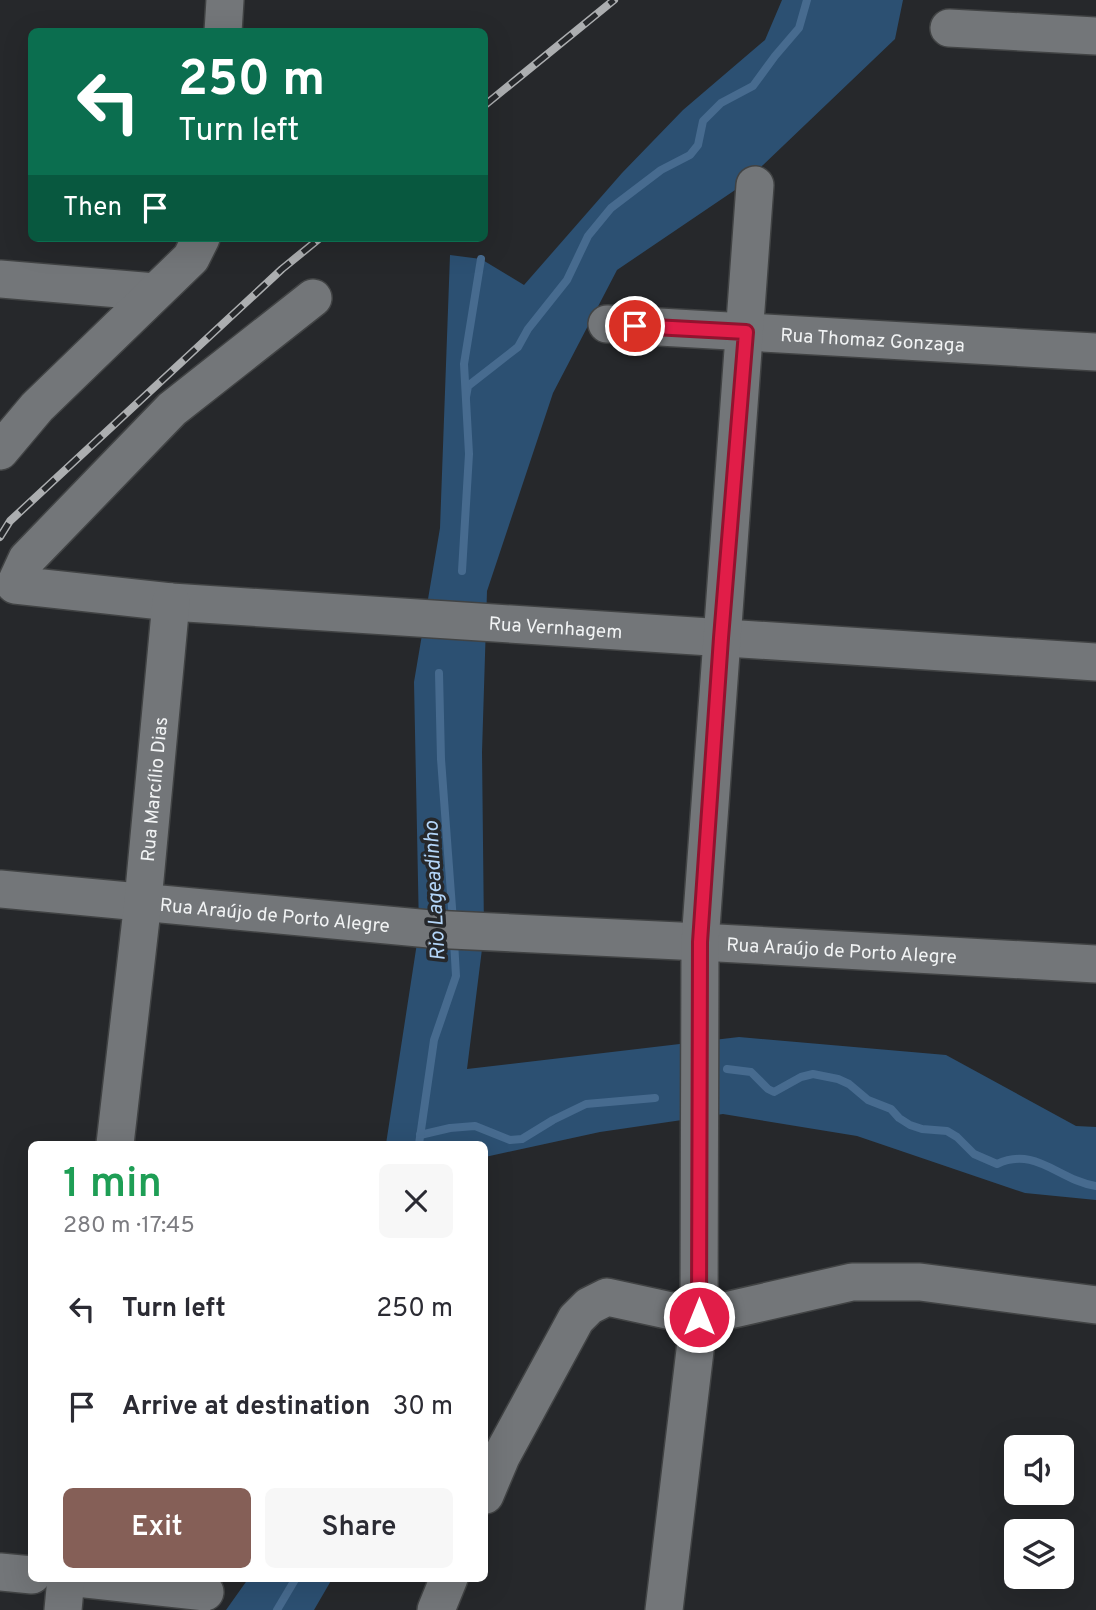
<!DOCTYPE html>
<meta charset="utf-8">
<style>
body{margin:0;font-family:Overpass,sans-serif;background:#f7f7f7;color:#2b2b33;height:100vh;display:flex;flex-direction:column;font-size:26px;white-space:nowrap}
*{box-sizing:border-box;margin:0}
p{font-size:23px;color:#7c7c81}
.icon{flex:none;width:38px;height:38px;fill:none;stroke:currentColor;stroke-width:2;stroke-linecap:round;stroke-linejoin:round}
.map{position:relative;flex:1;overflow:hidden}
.details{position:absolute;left:28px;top:1141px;width:460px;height:441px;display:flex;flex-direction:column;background:#fff;border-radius:10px;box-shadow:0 7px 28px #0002}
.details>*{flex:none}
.hud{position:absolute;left:28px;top:28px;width:460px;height:214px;border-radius:10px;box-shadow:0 7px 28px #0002;background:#0b6e4f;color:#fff;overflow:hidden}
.buttons{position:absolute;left:1004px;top:1435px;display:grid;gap:14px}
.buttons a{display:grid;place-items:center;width:70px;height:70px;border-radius:10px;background:#fff;box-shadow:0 7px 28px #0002;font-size:35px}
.pin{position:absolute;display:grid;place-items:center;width:60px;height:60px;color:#fff;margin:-30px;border:4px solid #fff;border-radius:50%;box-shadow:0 2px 7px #0007}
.me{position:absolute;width:77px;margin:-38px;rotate:0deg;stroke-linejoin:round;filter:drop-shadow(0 0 5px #0008)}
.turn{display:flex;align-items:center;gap:24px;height:147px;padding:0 35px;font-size:32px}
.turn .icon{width:91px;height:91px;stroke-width:2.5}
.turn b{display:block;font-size:49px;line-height:60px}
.then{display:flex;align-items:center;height:66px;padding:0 35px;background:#0003;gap:14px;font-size:26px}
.round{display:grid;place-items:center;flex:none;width:74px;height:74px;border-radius:10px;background:#f7f7f7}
.overview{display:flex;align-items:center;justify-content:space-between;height:119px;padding:0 35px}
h1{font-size:42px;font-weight:600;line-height:52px;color:#1e9e55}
.cta{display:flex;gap:14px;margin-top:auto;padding:14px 35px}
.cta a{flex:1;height:80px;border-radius:10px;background:#855f57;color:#fff;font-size:28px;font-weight:600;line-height:80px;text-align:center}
.cta a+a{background:#f7f7f7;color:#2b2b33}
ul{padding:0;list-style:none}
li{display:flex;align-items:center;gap:21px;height:98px;padding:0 35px}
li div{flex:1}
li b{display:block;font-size:26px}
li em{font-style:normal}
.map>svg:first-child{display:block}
.forest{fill:#2c5072}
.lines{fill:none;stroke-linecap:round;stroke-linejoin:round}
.stream{stroke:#476b8f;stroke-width:8}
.minor-casing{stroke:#414344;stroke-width:40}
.minor{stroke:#737679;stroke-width:37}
.rail-casing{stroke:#acaeb0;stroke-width:8}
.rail{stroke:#26282b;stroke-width:5;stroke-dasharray:16;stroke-linecap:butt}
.route-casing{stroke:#92132f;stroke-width:18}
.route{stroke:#e11d48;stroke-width:12}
.labels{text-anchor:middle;stroke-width:7;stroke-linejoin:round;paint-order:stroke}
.street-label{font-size:19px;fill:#f1f3f4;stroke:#26282b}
.water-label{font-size:21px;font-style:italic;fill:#b4d6f9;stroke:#26282b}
</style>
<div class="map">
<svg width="1096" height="1610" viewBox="0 0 1096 1610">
<rect width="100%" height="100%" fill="#26282b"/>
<!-- forest -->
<g class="forest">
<polygon points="782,0 903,0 895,39 741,186 617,270 553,393 487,591 482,752 484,933 467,1069 739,1037 946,1055 1076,1126 1096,1127 1096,1200 1025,1193 857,1136 723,1114 600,1132 485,1157 485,1144 386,1144 419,930 414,682 440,528 450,255 481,259 524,285 622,173 683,110 765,40"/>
<polygon points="248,1579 248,1578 332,1579 314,1610 226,1610"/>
</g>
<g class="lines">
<!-- stream -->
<g class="stream">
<polyline points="466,397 468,386 518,347 528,329 567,280 588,236 611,208 661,170 690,155 698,145 703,121 721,103 753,86 775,56 799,28 807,0"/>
<polyline points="462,571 469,454 464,364 481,259"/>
<polyline points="439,673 441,759 453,921"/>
<path d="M727,1069L751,1072L768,1089L774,1092L801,1077L813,1074L838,1079L849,1084L868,1100L891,1109L899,1118L910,1125L922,1129L947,1131L957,1137L974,1154L997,1164C1036,1146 1058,1180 1096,1186"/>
<polyline points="420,1135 450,1128 475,1126 510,1140 522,1139 553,1120 586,1104 655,1098"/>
<polyline points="419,1144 434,1040 456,976 454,941"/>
<polyline points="277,1610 296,1578"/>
</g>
<!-- minor casing -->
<g class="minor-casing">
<g id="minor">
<polyline points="949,28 1096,36"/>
<polyline points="223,32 225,0"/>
<polyline points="0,279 155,292"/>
<path id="s1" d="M313,298L172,409L27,559L15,585L171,602L1096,662"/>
<path id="s2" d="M607,324L1096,352"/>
<polyline points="0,451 37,407 191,258 201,238"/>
<path id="s3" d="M0,889L430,929L700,942L1096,964"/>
<path id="s4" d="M115,1144L143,901L171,602"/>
<polyline points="485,1495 501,1457 576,1319 589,1306 607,1297 699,1317 852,1282 920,1282 1096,1305"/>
<polyline points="0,1572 32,1575"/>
<polyline points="77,1578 205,1592"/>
<polyline points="63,1610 66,1578"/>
<polyline points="436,1610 449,1578"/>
<polyline points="664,1610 699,1317 700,942 755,185"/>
</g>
</g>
<!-- minor -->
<use href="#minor" class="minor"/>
<!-- rail casing -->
<g class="rail-casing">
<g id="rail">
<polyline points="485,105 614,0"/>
<polyline points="0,537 10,521 282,269 320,238"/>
</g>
</g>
<!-- rail -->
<use href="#rail" class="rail"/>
</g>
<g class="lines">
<!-- route casing -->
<g class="route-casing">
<polyline id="route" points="635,326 746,332 721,638 700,942 699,1317"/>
</g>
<!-- route -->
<use href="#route" class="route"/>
</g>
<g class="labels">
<!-- street labels -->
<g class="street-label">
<text dy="7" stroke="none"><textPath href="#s2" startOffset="266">Rua Thomaz Gonzaga</textPath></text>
<text dy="7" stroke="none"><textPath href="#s1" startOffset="959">Rua Vernhagem</textPath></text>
<text dy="7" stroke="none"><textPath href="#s4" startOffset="357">Rua Marcílio Dias</textPath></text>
<text dy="7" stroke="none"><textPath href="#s3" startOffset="276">Rua Araújo de Porto Alegre</textPath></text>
<text dy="7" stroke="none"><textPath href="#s3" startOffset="844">Rua Araújo de Porto Alegre</textPath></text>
</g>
<!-- water labels -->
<g class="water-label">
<text transform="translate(434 891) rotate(-93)" y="7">Rio Lageadinho</text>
</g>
</g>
</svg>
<div class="buttons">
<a><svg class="icon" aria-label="sound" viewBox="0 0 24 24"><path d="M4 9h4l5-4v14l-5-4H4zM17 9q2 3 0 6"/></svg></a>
<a><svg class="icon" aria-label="layers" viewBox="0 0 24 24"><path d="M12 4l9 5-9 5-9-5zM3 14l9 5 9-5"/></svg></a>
</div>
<div class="pin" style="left:635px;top:326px;background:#d93025"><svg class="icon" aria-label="arrive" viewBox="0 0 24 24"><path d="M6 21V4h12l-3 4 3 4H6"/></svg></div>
<svg class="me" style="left:699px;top:1317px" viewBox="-20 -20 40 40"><circle r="17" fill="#e11d48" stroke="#fff" stroke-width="3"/><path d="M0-11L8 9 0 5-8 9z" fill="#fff"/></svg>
<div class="hud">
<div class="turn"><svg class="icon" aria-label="left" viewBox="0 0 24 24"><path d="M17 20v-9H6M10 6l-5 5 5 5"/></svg><div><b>250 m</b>Turn left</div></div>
<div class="then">Then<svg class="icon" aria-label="arrive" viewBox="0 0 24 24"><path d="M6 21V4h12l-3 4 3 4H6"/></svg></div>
</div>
<section class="details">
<div class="overview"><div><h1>1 min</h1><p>280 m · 17:45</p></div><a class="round"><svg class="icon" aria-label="close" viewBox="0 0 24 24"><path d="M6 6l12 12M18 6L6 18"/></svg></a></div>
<ul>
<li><svg class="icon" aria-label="left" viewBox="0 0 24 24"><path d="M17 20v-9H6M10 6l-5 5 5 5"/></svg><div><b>Turn left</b></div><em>250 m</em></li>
<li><svg class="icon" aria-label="arrive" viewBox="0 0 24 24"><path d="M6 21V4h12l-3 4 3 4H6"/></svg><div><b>Arrive at destination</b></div><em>30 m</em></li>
</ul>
<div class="cta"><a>Exit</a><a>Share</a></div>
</section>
</div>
